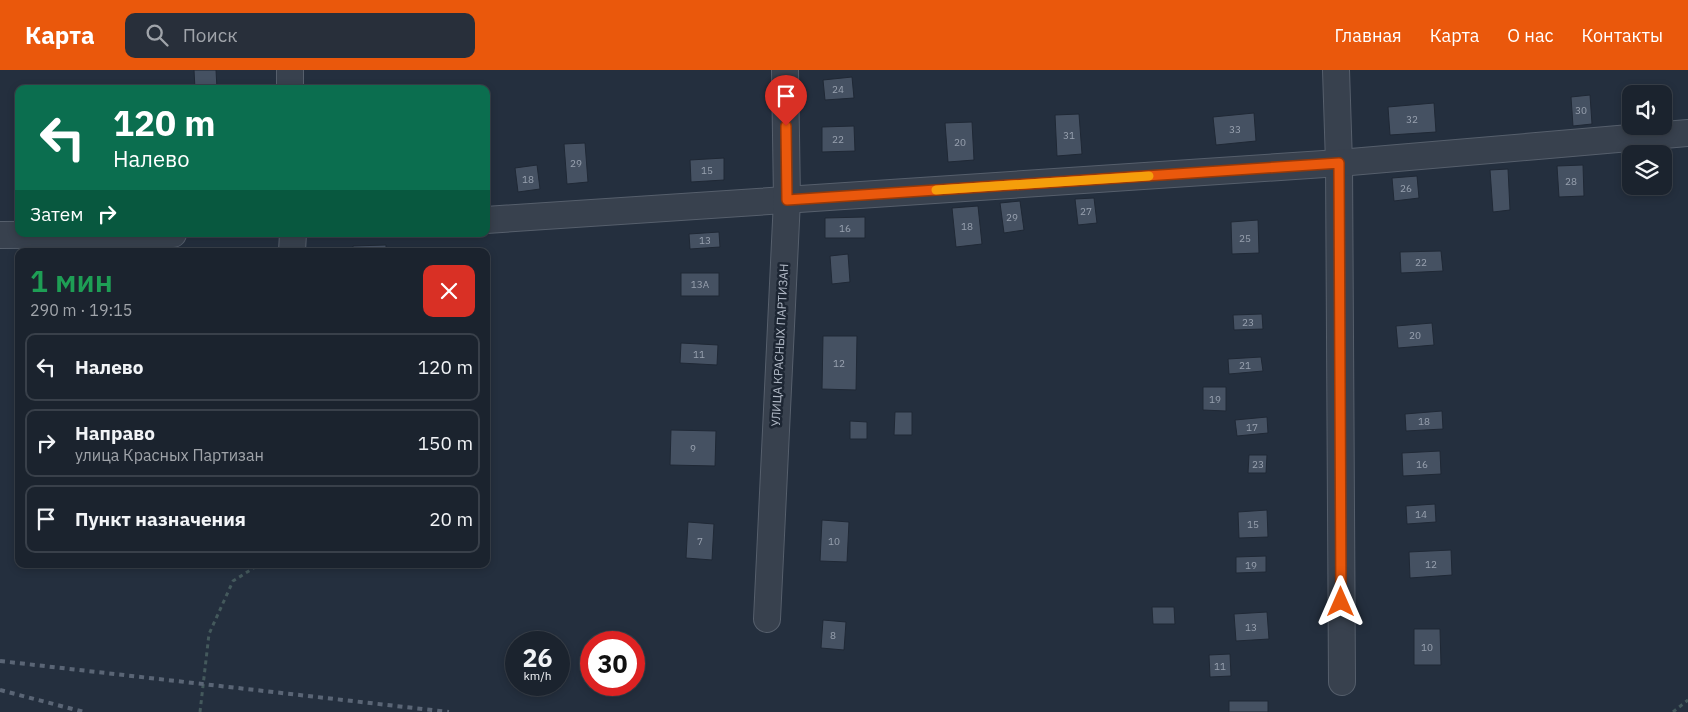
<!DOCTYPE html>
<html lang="ru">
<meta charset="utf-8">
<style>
body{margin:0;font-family:"IBM Plex Sans",sans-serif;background:#282f3a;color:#f1f3f6;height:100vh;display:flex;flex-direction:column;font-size:19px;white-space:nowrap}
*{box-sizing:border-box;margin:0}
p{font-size:16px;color:#a0a4aa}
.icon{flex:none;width:28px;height:28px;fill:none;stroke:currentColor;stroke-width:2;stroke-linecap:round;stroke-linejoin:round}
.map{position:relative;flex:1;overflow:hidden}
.details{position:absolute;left:15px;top:178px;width:475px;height:320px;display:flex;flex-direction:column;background:#1b232e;border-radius:10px;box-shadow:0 2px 8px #0003,0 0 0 1px #39404a}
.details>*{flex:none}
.hud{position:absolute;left:15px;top:15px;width:475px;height:152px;border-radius:10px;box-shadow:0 2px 8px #0003,0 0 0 1px #39404a;background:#0b6e4f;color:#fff;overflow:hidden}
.controls{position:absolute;left:1622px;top:15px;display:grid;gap:10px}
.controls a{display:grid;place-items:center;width:50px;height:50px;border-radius:10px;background:#1b232e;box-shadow:0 2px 8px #0003,0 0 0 1px #39404a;font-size:25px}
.speed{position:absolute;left:505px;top:561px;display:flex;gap:10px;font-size:25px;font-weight:700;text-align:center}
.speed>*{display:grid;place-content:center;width:65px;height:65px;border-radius:50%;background:#1b232e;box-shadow:0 2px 8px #0003,0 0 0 1px #39404a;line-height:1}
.speed small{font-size:12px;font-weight:400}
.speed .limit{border:8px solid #d22;background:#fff;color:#111}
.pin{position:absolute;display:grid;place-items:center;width:42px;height:42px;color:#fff;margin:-51px -21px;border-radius:50% 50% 50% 0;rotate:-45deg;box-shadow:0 0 5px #0007}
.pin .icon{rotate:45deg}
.me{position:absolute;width:55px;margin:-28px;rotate:0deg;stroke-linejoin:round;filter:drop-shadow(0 0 4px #0008)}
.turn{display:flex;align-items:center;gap:18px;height:105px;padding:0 15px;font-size:22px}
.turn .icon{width:65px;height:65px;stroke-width:2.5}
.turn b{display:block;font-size:35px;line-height:42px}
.then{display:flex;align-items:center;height:48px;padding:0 15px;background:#0003;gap:10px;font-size:19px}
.round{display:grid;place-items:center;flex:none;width:52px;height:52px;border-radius:10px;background:#282f3a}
.overview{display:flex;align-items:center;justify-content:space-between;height:85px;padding:0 15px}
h1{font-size:30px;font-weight:600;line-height:38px;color:#1e9e55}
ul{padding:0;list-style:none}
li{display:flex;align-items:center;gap:15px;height:68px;margin:0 10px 8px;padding:0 5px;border:2px solid #39404a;border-radius:10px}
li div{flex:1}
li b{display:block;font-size:19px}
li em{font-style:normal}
header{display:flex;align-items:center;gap:30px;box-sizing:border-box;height:70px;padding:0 25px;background:#ea580c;color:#fff}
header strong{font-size:24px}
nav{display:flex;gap:28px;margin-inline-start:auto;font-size:18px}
.search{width:350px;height:45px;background:#282f3a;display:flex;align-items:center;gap:12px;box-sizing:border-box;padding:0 18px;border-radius:10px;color:#a0a4aa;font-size:19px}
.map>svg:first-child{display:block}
.building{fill:#455162;stroke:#1f2835}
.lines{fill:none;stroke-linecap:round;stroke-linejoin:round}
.minor-casing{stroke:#565f6c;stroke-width:28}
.path{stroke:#44595c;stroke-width:3;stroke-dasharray:4 4;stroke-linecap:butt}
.minor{stroke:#38414e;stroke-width:26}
.rail{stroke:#5a6575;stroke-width:4;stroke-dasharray:5 5;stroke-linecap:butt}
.route-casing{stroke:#983908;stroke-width:12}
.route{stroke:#ea580c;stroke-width:9}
.slow{stroke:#f59e0b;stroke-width:9}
.labels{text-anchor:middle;stroke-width:5;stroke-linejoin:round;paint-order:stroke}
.number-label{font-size:10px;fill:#98a1af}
.street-label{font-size:12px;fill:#b4bcc9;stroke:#1d2633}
</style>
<header>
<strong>Карта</strong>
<div class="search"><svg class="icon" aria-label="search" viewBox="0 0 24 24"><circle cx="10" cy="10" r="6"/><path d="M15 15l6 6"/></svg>Поиск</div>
<nav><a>Главная</a><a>Карта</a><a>О нас</a><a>Контакты</a></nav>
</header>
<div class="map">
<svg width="1688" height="642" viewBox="0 0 1688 642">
<rect width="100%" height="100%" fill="#242f3e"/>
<!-- building -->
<g class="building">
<polygon points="194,0 216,0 217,19 195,19"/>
<polygon points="852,7 854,28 825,30 823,10"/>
<polygon points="1590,25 1592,54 1573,56 1571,27"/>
<polygon points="1434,33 1436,62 1390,65 1388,37"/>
<polygon points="1254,43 1256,71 1216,75 1213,47"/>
<polygon points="1079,44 1082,84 1057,86 1055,45"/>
<polygon points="972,52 974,90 948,92 945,53"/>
<polygon points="854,56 855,81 822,82 822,57"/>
<polygon points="585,73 588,112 567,114 564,74"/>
<polygon points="724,88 724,110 691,112 690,90"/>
<polygon points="537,95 540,119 518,122 515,98"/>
<polygon points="1583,95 1584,126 1559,127 1557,96"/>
<polygon points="1508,99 1510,140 1493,142 1490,100"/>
<polygon points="1417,106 1419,128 1394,131 1392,108"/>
<polygon points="1094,128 1097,153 1078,155 1075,129"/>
<polygon points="1020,131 1024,160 1004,163 1000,133"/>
<polygon points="978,136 982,174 956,177 952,138"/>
<polygon points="865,147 865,168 825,168 825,148"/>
<polygon points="1258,150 1259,183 1232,184 1231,152"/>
<polygon points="719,162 720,177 690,179 689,164"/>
<polygon points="386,175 386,181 353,181 353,176"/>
<polygon points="1441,181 1443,201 1401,203 1400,182"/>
<polygon points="848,184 850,212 832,214 830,186"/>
<rect x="681" y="203" width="38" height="23"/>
<polygon points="1262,244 1263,259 1234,260 1233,245"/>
<polygon points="1432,253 1434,275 1398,278 1396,256"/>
<polygon points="823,266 857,266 856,320 822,319"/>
<polygon points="681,273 718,275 717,295 680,293"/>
<polygon points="1261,287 1263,301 1229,304 1228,289"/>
<polygon points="1203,317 1226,317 1226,341 1203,340"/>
<polygon points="1442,341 1443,359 1406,361 1405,344"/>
<polygon points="895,342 912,342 912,365 894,365"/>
<polygon points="1267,347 1268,363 1237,366 1235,350"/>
<polygon points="850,351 867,352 867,369 850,369"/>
<polygon points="671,360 716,361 715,396 670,395"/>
<polygon points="1440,381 1441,404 1403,406 1402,383"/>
<polygon points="1249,385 1267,385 1266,403 1248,403"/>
<polygon points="1435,434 1436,452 1407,454 1406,436"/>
<polygon points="1267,440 1268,467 1239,468 1238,442"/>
<polygon points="822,450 849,452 847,492 820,491"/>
<polygon points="688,452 714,454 712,490 686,488"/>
<polygon points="1451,480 1452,505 1410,508 1409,482"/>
<polygon points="1266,486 1266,502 1236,503 1236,487"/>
<polygon points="1152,537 1174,537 1175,554 1153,554"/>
<polygon points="1267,542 1269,569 1236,571 1234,544"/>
<polygon points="823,550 846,552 844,580 821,578"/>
<polygon points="1414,559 1440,559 1441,595 1414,595"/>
<polygon points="1230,584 1231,606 1210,607 1209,585"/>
<rect x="1229" y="631" width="39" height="11"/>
</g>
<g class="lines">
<!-- minor casing -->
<g class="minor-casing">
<g id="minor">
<polyline points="290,0 290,19"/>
<polyline points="1336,0 1339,93 1342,612"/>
<polyline points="486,150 1339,93 1688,63"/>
<polyline points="0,165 173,164"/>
<polyline points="292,181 293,164"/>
<polyline points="767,549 787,130 785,0"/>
</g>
</g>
<!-- path -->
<g class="path">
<polyline points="200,642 209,564 233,511 260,494"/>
<polyline points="1673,642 1688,630"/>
</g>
<!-- minor -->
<use href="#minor" class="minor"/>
<!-- rail -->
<g class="rail">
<polyline points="0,591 449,642"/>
<polyline points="0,620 84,642"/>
</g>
</g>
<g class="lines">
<!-- route casing -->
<g class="route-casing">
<polyline id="route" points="786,56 787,130 1339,93 1341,532"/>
</g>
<!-- route -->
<use href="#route" class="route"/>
<!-- slow -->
<polyline class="slow" points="936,120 1149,106"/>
</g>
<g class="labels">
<!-- number labels -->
<g class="number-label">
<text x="838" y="23">24</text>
<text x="1581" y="44">30</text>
<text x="1412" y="53">32</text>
<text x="1235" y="63">33</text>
<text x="1069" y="69">31</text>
<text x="838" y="73">22</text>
<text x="960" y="76">20</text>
<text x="576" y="97">29</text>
<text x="707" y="104">15</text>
<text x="528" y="113">18</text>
<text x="1571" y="115">28</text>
<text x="1406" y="122">26</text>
<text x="1086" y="145">27</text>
<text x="1012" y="151">29</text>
<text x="967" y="160">18</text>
<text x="845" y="162">16</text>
<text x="1245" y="172">25</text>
<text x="705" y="174">13</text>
<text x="1421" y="196">22</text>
<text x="700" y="218">13А</text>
<text x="1248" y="256">23</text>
<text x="1415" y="269">20</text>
<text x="699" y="288">11</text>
<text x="839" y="297">12</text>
<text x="1245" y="299">21</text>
<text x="1215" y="333">19</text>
<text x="1424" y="355">18</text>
<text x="1252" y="361">17</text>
<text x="693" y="382">9</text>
<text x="1258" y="398">23</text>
<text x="1422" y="398">16</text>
<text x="1421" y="448">14</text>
<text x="1253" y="458">15</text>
<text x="700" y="475">7</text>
<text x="834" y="475">10</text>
<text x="1431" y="498">12</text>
<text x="1251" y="499">19</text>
<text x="1251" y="561">13</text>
<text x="833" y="569">8</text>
<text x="1427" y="581">10</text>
<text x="1220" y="600">11</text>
</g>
<!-- street labels -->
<g class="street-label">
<text transform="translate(780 275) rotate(-87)" y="4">УЛИЦА КРАСНЫХ ПАРТИЗАН</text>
</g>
</g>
</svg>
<div class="controls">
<a><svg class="icon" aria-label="sound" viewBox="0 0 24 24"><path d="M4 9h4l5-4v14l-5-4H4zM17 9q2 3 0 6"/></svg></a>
<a><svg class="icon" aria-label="layers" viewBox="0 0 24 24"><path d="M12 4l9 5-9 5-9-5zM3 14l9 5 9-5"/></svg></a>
</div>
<div class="speed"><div>26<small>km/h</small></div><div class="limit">30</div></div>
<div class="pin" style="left:786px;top:56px;background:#d93025"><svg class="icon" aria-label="arrive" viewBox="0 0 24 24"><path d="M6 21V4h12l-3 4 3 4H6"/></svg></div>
<svg class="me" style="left:1341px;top:532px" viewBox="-20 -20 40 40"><path d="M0-17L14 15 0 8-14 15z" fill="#ea580c" stroke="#fff" stroke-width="4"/></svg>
<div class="hud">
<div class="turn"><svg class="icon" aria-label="left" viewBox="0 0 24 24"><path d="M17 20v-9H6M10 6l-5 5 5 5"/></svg><div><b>120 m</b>Налево</div></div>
<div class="then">Затем<svg class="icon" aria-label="right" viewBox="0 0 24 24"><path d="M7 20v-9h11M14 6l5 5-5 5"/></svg></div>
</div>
<section class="details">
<div class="overview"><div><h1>1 мин</h1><p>290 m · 19:15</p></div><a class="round" style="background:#d93025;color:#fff"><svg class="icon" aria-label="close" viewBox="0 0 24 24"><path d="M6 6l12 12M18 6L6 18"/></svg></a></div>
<ul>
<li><svg class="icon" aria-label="left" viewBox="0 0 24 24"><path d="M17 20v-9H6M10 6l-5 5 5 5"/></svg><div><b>Налево</b></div><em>120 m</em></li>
<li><svg class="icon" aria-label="right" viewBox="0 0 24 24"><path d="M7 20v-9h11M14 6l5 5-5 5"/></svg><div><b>Направо</b><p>улица Красных Партизан</p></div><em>150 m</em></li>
<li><svg class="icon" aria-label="arrive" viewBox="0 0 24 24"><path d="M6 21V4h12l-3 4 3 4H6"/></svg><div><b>Пункт назначения</b></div><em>20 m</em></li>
</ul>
</section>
</div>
